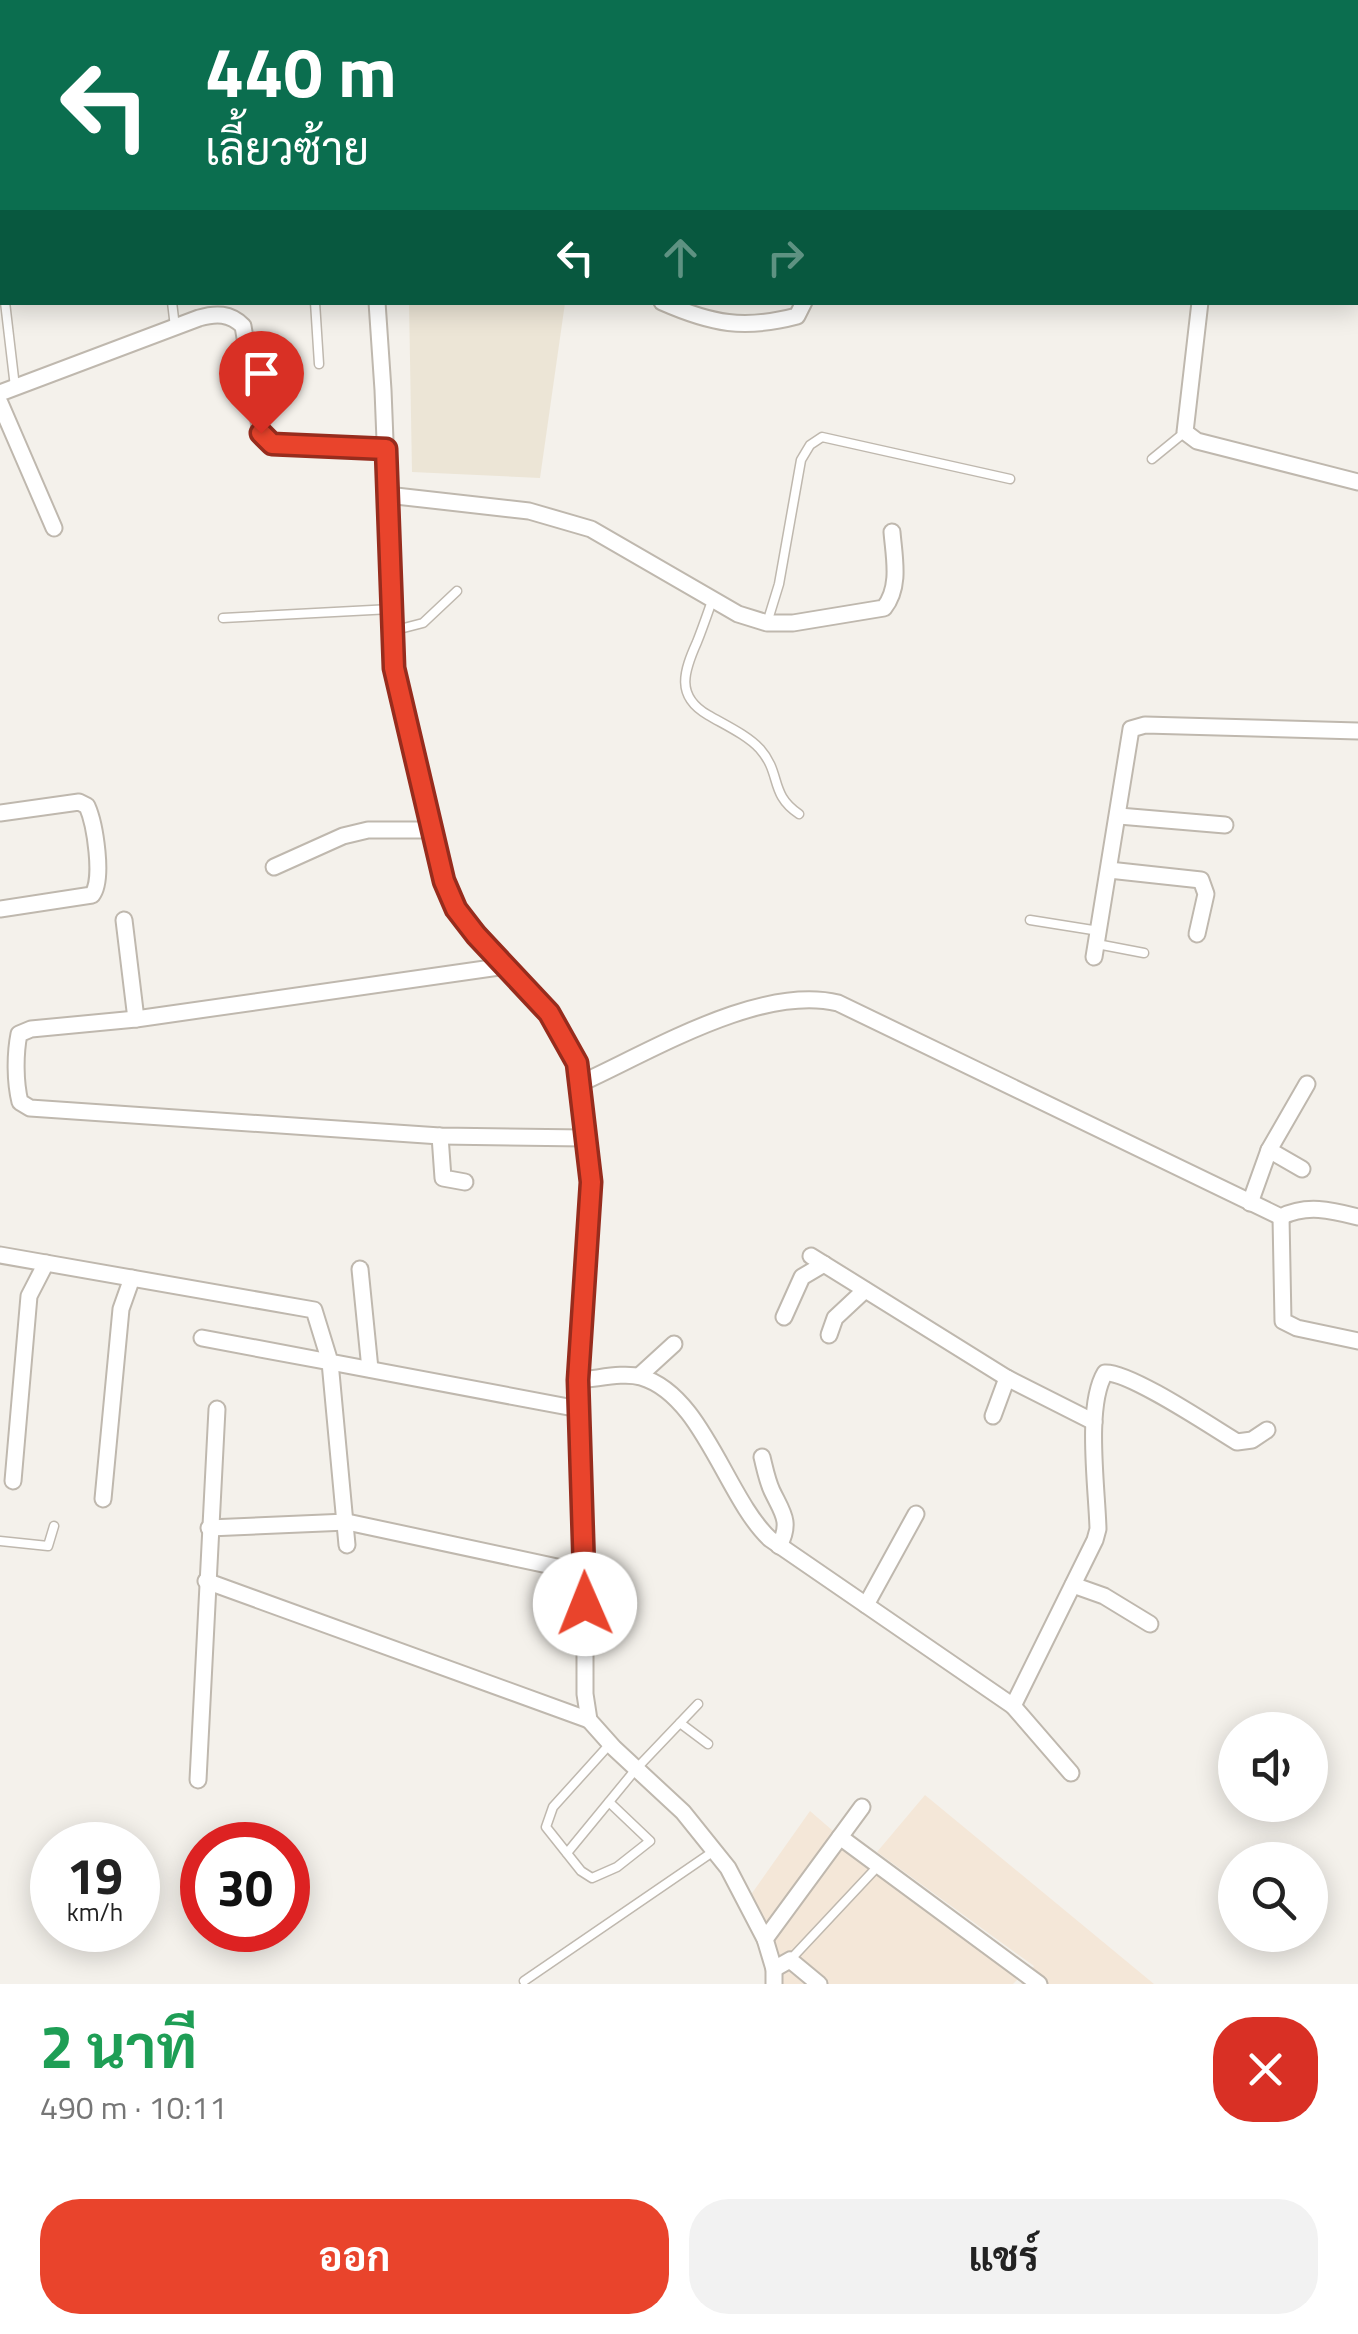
<!DOCTYPE html>
<html lang="th">
<meta charset="utf-8">
<style>
body{margin:0;font-family:"Titillium Web",Sarabun,sans-serif;background:#f2f2f2;color:#222;height:100vh;display:flex;flex-direction:column;font-size:38px;white-space:nowrap}
*{box-sizing:border-box;margin:0}
p{font-size:32px;color:#767676}
.icon{flex:none;width:55px;height:55px;fill:none;stroke:currentColor;stroke-width:2;stroke-linecap:round;stroke-linejoin:round}
.map{position:relative;height:1984px;overflow:hidden}
.sheet{display:flex;flex-direction:column;background:#fff;flex:1}
.sheet>*{flex:none}
.guide{position:absolute;left:0px;top:0px;width:1360px;height:305px;box-shadow:0 5px 25px #0003;background:#0b6e4f;color:#fff;overflow:hidden}
.tools{position:absolute;left:1218px;top:1712px;display:grid;gap:20px}
.tools a{display:grid;place-items:center;width:110px;height:110px;border-radius:50%;background:#fff;box-shadow:0 5px 25px #0003;font-size:50px}
.speed{position:absolute;left:30px;top:1822px;display:flex;gap:20px;font-size:50px;font-weight:700;text-align:center}
.speed>*{display:grid;place-content:center;width:130px;height:130px;border-radius:50%;background:#fff;box-shadow:0 5px 25px #0003;line-height:1}
.speed small{font-size:25px;font-weight:400}
.speed .limit{border:15px solid #d22;background:#fff;color:#111}
.pin{position:absolute;display:grid;place-items:center;width:85px;height:85px;color:#fff;margin:-102px -42px;border-radius:50% 50% 50% 0;rotate:-45deg;box-shadow:0 0 10px #0007}
.pin .icon{rotate:45deg}
.me{position:absolute;width:110px;margin:-55px;rotate:359deg;stroke-linejoin:round;filter:drop-shadow(0 0 8px #0008)}
.turn{display:flex;align-items:center;gap:35px;height:210px;padding:0 40px;font-size:45px}
.turn .icon{width:130px;height:130px;stroke-width:2.5}
.turn b{display:block;font-size:70px;line-height:85px}
.lanes{display:flex;align-items:center;height:95px;padding:0 40px;background:#0003;justify-content:center;gap:50px;direction:ltr}
.lanes .off{opacity:.35}
.round{display:grid;place-items:center;flex:none;width:105px;height:105px;border-radius:40px;background:#f2f2f2}
.head{display:flex;align-items:center;justify-content:space-between;height:170px;padding:0 40px}
h1{font-size:60px;font-weight:700;line-height:75px;color:#1e9e55}
.action{display:flex;gap:20px;margin-top:auto;padding:20px 40px}
.action a{flex:1;height:115px;border-radius:40px;background:#e9442c;color:#fff;font-size:40px;font-weight:700;line-height:115px;text-align:center}
.action a+a{background:#f2f2f2;color:#222}
.map>svg:first-child{display:block}
.commercial{fill:#f4e7d8}
.education{fill:#ece5d6}
.lines{fill:none;stroke-linecap:round;stroke-linejoin:round}
.canal{stroke:#acd3eb;stroke-width:20}
.lane-casing{stroke:#bfb8ae;stroke-width:11}
.street-casing{stroke:#bfb8ae;stroke-width:19}
.secondary-casing{stroke:#d0c29e;stroke-width:26}
.lane{stroke:#fff;stroke-width:8}
.street{stroke:#fff;stroke-width:15}
.secondary{stroke:#fbefce;stroke-width:22}
.route-casing{stroke:#972c1d;stroke-width:25}
.route{stroke:#e9442c;stroke-width:18}
</style>
<div class="map">
<svg width="1358" height="1984" viewBox="0 0 1358 1984">
<rect width="100%" height="100%" fill="#f4f1eb"/>
<!-- commercial -->
<g class="commercial">
<polygon points="925,1795 1154,1984 1021,1984 1034,1966 877,1852"/>
<polygon points="810,1811 840,1837 1025,1972 1013,1984 774,1984 750,1896"/>
</g>
<!-- education -->
<polygon class="education" points="409,303 565,303 540,478 412,472"/>
<g class="lines">
<!-- canal -->
<polyline class="canal" points="1095,0 1109,2"/>
<!-- lane casing -->
<g class="lane-casing">
<g id="lane">
<polyline points="740,2 740,0"/>
<polyline points="5,302 15,387"/>
<polyline points="172,302 175,327"/>
<polyline points="315,302 319,364"/>
<polyline points="1152,459 1185,432"/>
<path d="M713,598C708,612 703,627 697,642C684,671 675,696 708,715C725,725 747,735 760,749C782,774 769,794 799,814"/>
<polyline points="223,618 391,609"/>
<polyline points="767,623 779,584 801,460 810,445 822,437 1010,479"/>
<polyline points="392,631 423,623 457,591"/>
<polyline points="1030,920 1099,931"/>
<polyline points="1097,944 1144,953"/>
<polyline points="0,1541 48,1546 54,1526"/>
<polyline points="680,1723 708,1744"/>
<polyline points="609,1745 553,1807 546,1827 581,1871 592,1878 617,1867 650,1841 609,1802"/>
<polyline points="567,1853 636,1769 698,1704"/>
<polyline points="790,1960 879,1865"/>
<polyline points="524,1981 714,1851"/>
</g>
</g>
<!-- street casing -->
<g class="street-casing">
<g id="street">
<polyline points="380,2 381,0"/>
<polyline points="377,302 383,390 394,668 436,852 457,909 549,1013 577,1063 591,1182 578,1380 585,1573 585,1694 589,1720 614,1748 683,1812 728,1868 765,1939 774,1969 774,1984"/>
<path d="M662,302C712,324 744,330 797,316L804,302"/>
<polyline points="1200,302 1185,432 1197,441 1358,482"/>
<path d="M0,393L199,318C216,313 230,313 243,326L261,433L266,442L283,446L386,449"/>
<polyline points="0,403 54,528"/>
<path d="M387,495L529,511L591,529L738,614L767,623H793L884,608C901,587 894,557 892,532"/>
<path d="M0,813L79,802L87,806C95,824 104,880 92,895L0,909"/>
<polyline points="1119,816 1225,825"/>
<polyline points="274,867 343,836 368,830 431,830"/>
<polyline points="1109,870 1201,880 1206,894 1197,934"/>
<polyline points="124,920 136,1019"/>
<polyline points="1094,957 1131,729 1145,725 1358,731"/>
<path d="M506,966L136,1019L31,1029L19,1034C15,1054 15,1082 20,1102L30,1108L440,1136L585,1138"/>
<path d="M579,1084C650,1052 760,984 838,1003L1281,1217C1306,1204 1331,1210 1358,1217"/>
<polyline points="440,1136 443,1178 465,1182"/>
<polyline points="1269,1150 1302,1169"/>
<polyline points="1250,1203 1269,1150 1307,1084"/>
<polyline points="1281,1217 1283,1321 1297,1328 1358,1341"/>
<polyline points="0,1255 314,1310 330,1362 579,1409"/>
<polyline points="811,1256 1007,1378 1094,1422"/>
<polyline points="360,1269 370,1369"/>
<polyline points="784,1317 802,1277 824,1264"/>
<polyline points="829,1335 835,1318 865,1290"/>
<polyline points="202,1338 330,1362 347,1545"/>
<polyline points="639,1376 674,1344"/>
<path d="M578,1380C597,1379 623,1372 641,1377C703,1395 726,1498 770,1539L1013,1706L1095,1540L1098,1529C1097,1488 1085,1406 1105,1373C1129,1371 1212,1427 1237,1442L1252,1440L1267,1430"/>
<polyline points="993,1416 1007,1378"/>
<path d="M762,1457C765,1469 767,1480 772,1491C782,1512 792,1522 779,1546"/>
<polyline points="13,1481 29,1296 46,1263"/>
<polyline points="103,1499 121,1309 132,1278"/>
<polyline points="209,1528 347,1522 585,1573"/>
<polyline points="206,1581 589,1720"/>
<polyline points="1073,1585 1104,1596 1150,1624"/>
<polyline points="866,1605 916,1514"/>
<polyline points="1013,1706 1071,1773"/>
<polyline points="198,1780 217,1409"/>
<polyline points="840,1837 1039,1984"/>
<polyline points="765,1939 862,1807"/>
<polyline points="774,1969 790,1960 819,1984"/>
</g>
</g>
<!-- secondary casing -->
<g class="secondary-casing">
<g id="secondary">
<polyline points="898,0 918,2"/>
<polyline points="1170,0 1182,2"/>
</g>
</g>
<!-- lane -->
<use href="#lane" class="lane"/>
<!-- street -->
<use href="#street" class="street"/>
<!-- secondary -->
<use href="#secondary" class="secondary"/>
</g>
<g class="lines">
<!-- route casing -->
<g class="route-casing">
<polyline id="route" points="261,433 272,444 386,449 394,668 444,881 456,909 476,935 549,1013 577,1063 591,1182 578,1380 585,1604"/>
</g>
<!-- route -->
<use href="#route" class="route"/>
</g>
</svg>
<div class="tools">
<a><svg class="icon" aria-label="sound" viewBox="0 0 24 24"><path d="M4 9h4l5-4v14l-5-4H4zM17 9q2 3 0 6"/></svg></a>
<a><svg class="icon" aria-label="search" viewBox="0 0 24 24"><circle cx="10" cy="10" r="6"/><path d="M15 15l6 6"/></svg></a>
</div>
<div class="speed"><div>19<small>km/h</small></div><div class="limit">30</div></div>
<div class="pin" style="left:261px;top:433px;background:#d93025"><svg class="icon" aria-label="arrive" viewBox="0 0 24 24"><path d="M6 21V4h12l-3 4 3 4H6"/></svg></div>
<svg class="me" style="left:585px;top:1604px" viewBox="-20 -20 40 40"><circle r="19" fill="#fff"/><path d="M0-13L10 11 0 6-10 11z" fill="#e9442c"/></svg>
<div class="guide">
<div class="turn"><svg class="icon" aria-label="left" viewBox="0 0 24 24"><path d="M17 20v-9H6M10 6l-5 5 5 5"/></svg><div><b>440 m</b>เลี้ยวซ้าย</div></div>
<div class="lanes"><svg class="icon" aria-label="left" viewBox="0 0 24 24"><path d="M17 20v-9H6M10 6l-5 5 5 5"/></svg><svg class="icon off" aria-label="ahead" viewBox="0 0 24 24"><path d="M12 20V5M6 11l6-6 6 6"/></svg><svg class="icon off" aria-label="right" viewBox="0 0 24 24"><path d="M7 20v-9h11M14 6l5 5-5 5"/></svg></div>
</div>
</div>
<section class="sheet">
<div class="head"><div><h1>2 นาที</h1><p>490 m · 10:11</p></div><a class="round" style="background:#d93025;color:#fff"><svg class="icon" aria-label="close" viewBox="0 0 24 24"><path d="M6 6l12 12M18 6L6 18"/></svg></a></div>
<div class="action"><a>ออก</a><a>แชร์</a></div>
</section>
